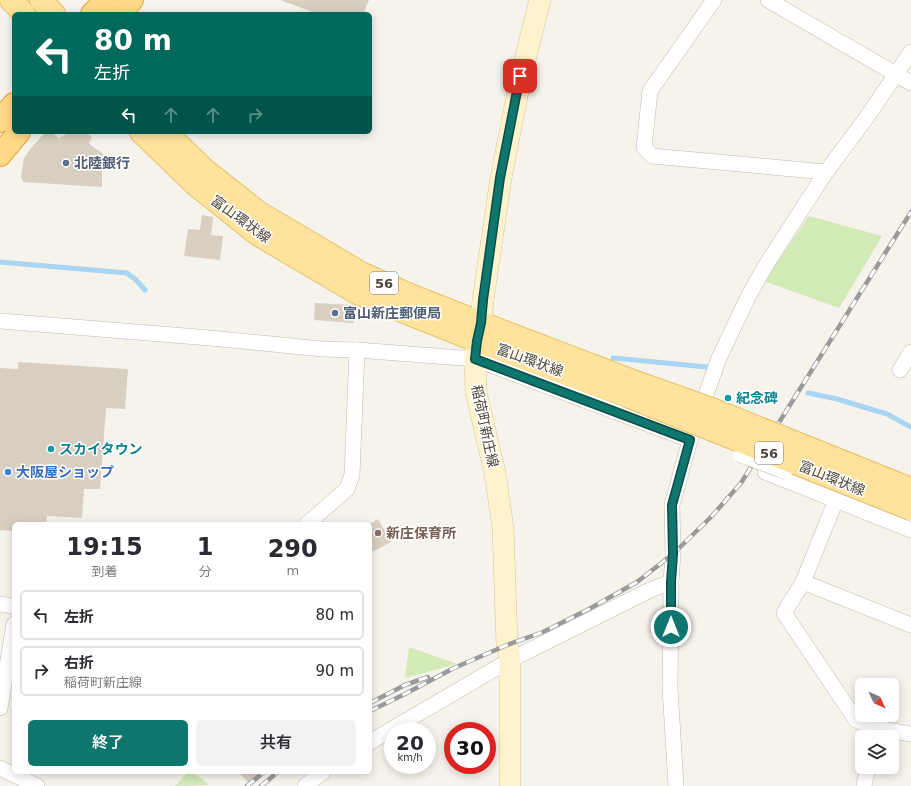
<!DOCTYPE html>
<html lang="ja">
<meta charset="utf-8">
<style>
body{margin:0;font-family:"DejaVu Sans","Noto Sans JP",sans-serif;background:#f2f2f3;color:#2b2b33;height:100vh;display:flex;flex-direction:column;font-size:15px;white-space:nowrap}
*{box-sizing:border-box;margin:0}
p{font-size:13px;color:#7c7c81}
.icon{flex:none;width:22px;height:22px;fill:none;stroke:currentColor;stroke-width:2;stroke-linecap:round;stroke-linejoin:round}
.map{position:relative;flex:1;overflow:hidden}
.sheet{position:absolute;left:12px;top:522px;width:360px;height:252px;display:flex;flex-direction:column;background:#fff;border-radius:6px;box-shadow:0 2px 10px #0003}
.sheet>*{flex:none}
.hud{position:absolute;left:12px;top:12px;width:360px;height:122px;border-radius:6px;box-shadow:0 2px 10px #0003;background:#00695c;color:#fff;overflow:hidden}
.needle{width:26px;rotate:134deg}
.buttons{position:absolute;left:855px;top:678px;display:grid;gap:8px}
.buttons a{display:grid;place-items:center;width:44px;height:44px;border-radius:6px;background:#fff;box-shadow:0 2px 10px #0003;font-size:20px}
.speed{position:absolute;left:384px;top:722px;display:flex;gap:8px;font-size:20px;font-weight:700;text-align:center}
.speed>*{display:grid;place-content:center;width:52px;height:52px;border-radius:50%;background:#fff;box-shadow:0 2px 10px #0003;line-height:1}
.speed small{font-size:10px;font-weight:400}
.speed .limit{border:6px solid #d22;background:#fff;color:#111}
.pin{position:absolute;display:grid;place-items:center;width:34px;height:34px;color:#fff;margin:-17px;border-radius:8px;box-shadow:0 2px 6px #0006}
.me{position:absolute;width:44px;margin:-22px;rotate:0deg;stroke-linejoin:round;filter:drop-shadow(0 0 3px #0008)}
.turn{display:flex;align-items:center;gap:14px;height:84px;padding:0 16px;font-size:18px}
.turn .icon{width:52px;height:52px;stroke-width:2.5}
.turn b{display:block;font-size:28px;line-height:34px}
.lanes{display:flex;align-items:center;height:38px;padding:0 16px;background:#0003;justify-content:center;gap:20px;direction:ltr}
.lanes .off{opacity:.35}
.eta{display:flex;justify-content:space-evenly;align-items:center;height:68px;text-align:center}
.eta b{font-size:24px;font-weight:600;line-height:28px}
.cta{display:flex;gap:8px;margin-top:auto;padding:8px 16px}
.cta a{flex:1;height:46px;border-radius:6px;background:#0f766e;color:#fff;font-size:16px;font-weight:600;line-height:46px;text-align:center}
.cta a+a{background:#f2f2f3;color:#2b2b33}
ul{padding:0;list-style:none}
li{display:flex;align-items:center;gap:12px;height:50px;margin:0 8px 6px;padding:0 8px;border:2px solid #e1e1e2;border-radius:6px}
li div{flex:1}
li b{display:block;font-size:15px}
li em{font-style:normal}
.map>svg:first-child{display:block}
.green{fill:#d2eab5}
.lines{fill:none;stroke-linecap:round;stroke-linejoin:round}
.stream{stroke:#a9d4f2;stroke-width:5}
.building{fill:#d8cfc1}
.minor-casing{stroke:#c2bbae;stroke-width:16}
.secondary-casing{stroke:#d6c79b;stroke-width:22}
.primary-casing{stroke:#e6c16a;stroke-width:24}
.trunk-casing{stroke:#e0a43c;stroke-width:24}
.minor{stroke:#fff;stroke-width:15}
.secondary{stroke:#fff3cd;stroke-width:21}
.primary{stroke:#ffe39c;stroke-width:22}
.trunk{stroke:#ffd985;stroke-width:22}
.rail-casing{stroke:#9a9a9a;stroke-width:4.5}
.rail{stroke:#fff;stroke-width:3;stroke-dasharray:9;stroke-linecap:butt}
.pedestrian-bridge-casing{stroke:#c2bbae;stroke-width:12;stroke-linecap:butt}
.primary-bridge-casing{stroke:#e6c16a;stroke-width:24;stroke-linecap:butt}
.pedestrian-bridge{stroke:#fff;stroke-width:11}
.primary-bridge{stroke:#ffe39c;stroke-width:22}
.route-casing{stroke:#0a4d48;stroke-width:10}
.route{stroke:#0f766e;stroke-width:7}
.service-dot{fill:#5c6f8a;stroke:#fff;stroke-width:1.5}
.culture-dot{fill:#0f9aa8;stroke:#fff;stroke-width:1.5}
.shop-dot{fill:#3f7fe0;stroke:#fff;stroke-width:1.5}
.education-dot{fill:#8d6e63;stroke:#fff;stroke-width:1.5}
.labels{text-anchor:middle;stroke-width:3;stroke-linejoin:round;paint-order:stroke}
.shield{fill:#fff;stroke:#817c74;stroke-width:1}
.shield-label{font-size:13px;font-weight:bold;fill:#4b4439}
.service-label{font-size:14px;font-weight:bold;fill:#4e5e75;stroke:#fff;text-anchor:start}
.street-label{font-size:14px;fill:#4b4439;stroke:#fff}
.culture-label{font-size:14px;font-weight:bold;fill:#0d838f;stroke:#fff;text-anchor:start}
.shop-label{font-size:14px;font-weight:bold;fill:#366cbe;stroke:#fff;text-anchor:start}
.education-label{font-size:14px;font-weight:bold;fill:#785e54;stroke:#fff;text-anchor:start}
</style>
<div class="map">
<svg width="911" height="786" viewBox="0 0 911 786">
<rect width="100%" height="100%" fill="#f6f3ec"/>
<!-- green -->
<g class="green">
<polygon points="809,216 882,236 839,308 764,281"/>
<polygon points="409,647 457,664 405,678"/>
<polygon points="188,772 193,772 209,785 175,786"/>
</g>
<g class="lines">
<!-- stream -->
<g class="stream">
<polyline points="0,262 127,273 135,279 145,290"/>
<polyline points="613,358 707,367"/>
<polyline points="808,393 837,399 887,414 911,427"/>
</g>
</g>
<!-- building -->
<g class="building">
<polygon points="280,0 369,0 363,14 318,14"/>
<polygon points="48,132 51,132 59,138 62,136 73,132 87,133 92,137 89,143 93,147 101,152 107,159 111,167 102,168 102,187 23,182 21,177 24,158 31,148 44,134"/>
<polygon points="202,215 213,217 211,235 223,236 220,260 184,256 188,229 200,230"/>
<polygon points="315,303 355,305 354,323 314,320"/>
<polygon points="18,362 128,369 125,409 106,408 100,489 84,489 82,518 47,516 46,524 14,524 14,531 0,530 0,368 18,369"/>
<polygon points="378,519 391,542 370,553 370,524"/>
<polygon points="238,772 261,772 249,783"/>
</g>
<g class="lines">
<!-- minor casing -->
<g class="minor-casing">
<g id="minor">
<polyline points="714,0 650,91 644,147 652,156 826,172"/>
<polyline points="768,0 911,83"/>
<polyline points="0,321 210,338 322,349 357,350 475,359 690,440"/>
<polyline points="900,370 911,352"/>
<polyline points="765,472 911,530"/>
<polyline points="307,524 347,489 352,475 357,350"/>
<polyline points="803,582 836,500"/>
<polyline points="0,604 14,606"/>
<polyline points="911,625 803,582 784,613 856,720 876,728 911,734"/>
<polyline points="0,708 14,624"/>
<polyline points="370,742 510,660 650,590 671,582"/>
<polyline points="0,768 37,786"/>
<polyline points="305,786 323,772"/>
<polyline points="676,786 670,688 671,582 673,554 672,505 690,440 719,358 749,295 766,265 826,172 867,117 911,52"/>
<polyline points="864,786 868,767"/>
</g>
</g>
<!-- secondary casing -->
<g class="secondary-casing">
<polyline id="secondary" points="510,786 510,660 507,645 503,528 495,473 476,392 475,359 477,341 481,323 483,300 501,178 521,76 540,0"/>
</g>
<!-- primary casing -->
<g class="primary-casing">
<g id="primary">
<polyline points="11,0 24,14"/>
<polyline points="41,0 54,14"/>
<polyline points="141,132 197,186 257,234 357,293 477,341 627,396"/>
<polyline points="165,132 205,170 258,212 361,273 405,293 481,323 633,381"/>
</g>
</g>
<!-- trunk casing -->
<g class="trunk-casing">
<g id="trunk">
<polyline points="92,14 106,0"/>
<polyline points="120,14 132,0"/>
<polyline points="0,121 14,104"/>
<polyline points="0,155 19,132"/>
</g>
</g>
<!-- minor -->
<use href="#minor" class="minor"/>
<!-- secondary -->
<use href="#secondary" class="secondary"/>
<!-- primary -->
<use href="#primary" class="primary"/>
<!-- trunk -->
<use href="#trunk" class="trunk"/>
<!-- rail casing -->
<g class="rail-casing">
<g id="rail">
<polyline points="370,703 405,685 428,677"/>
<polyline points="370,711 405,694 454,668 507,645 543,632 589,609 637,582 673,554 711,517 741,483 911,212"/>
<polyline points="247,786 264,772"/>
<polyline points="261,786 278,772"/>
</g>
</g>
<!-- rail -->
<use href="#rail" class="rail"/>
<!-- pedestrian-bridge casing -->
<g class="pedestrian-bridge-casing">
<polyline id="pedestrian-bridge" points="738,456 786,474"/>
</g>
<!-- primary-bridge casing -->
<g class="primary-bridge-casing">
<g id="primary-bridge">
<polyline points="633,381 709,408 911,489"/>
<polyline points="627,396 911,509"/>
</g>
</g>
<!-- pedestrian-bridge -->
<use href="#pedestrian-bridge" class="pedestrian-bridge"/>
<!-- primary-bridge -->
<use href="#primary-bridge" class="primary-bridge"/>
</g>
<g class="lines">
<!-- route casing -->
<g class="route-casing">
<polyline id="route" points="520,76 500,178 483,300 481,323 477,341 475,359 690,440 672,505 673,554 671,582 671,627"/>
</g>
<!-- route -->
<use href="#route" class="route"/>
</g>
<!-- markers -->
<g class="service-dot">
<circle cx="66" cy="163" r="4"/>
<circle cx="335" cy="313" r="4"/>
</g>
<g class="culture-dot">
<circle cx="728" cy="398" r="4"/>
<circle cx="51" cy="449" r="4"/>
</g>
<circle class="shop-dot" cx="8" cy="472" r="4"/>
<circle class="education-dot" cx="378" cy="533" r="4"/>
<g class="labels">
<!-- shield labels -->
<g class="shield">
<rect x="370" y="272" width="28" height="22" rx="3"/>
<rect x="755" y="442" width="28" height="22" rx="3"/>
</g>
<g class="shield-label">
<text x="384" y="288">56</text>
<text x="769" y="458">56</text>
</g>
<!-- service labels -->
<g class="service-label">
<text x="74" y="168">北陸銀行</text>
<text x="343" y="318">富山新庄郵便局</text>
</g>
<!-- street labels -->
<g class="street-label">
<text transform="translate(241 219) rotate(36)" y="5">富山環状線</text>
<text transform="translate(530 360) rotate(20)" y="5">富山環状線</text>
<text transform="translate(485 426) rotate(78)" y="5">稲荷町新庄線</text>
<text transform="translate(832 478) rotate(22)" y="5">富山環状線</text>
</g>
<!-- culture labels -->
<g class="culture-label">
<text x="736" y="403">紀念碑</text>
<text x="59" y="454">スカイタウン</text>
</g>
<!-- shop labels -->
<g class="shop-label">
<text x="16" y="477">大阪屋ショップ</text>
</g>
<!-- education labels -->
<g class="education-label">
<text x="386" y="538">新庄保育所</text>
</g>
</g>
</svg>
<div class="buttons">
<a><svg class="needle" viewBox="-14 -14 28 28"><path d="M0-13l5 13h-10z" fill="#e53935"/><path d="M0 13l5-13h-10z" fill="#7c7c81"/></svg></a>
<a><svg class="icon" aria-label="layers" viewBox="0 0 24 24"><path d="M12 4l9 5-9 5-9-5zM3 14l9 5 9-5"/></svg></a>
</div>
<div class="speed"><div>20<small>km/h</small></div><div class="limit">30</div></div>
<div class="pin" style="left:520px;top:76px;background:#d93025"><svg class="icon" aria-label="arrive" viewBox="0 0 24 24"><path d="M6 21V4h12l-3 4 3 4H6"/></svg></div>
<svg class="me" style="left:671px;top:627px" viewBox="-20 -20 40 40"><circle r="17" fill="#0f766e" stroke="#fff" stroke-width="3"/><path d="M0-11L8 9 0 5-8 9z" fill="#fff"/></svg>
<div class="hud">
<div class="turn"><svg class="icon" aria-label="left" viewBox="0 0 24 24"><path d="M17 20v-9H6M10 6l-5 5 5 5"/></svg><div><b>80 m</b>左折</div></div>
<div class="lanes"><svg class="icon" aria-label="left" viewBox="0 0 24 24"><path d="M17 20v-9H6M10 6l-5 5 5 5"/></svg><svg class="icon off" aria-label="ahead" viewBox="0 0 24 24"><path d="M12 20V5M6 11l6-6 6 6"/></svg><svg class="icon off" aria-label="ahead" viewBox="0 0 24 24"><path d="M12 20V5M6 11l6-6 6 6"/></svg><svg class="icon off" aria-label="right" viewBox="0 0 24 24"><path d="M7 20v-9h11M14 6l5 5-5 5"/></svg></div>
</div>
<section class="sheet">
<div class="eta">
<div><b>19:15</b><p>到着</p></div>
<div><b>1</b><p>分</p></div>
<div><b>290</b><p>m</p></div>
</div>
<ul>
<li><svg class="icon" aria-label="left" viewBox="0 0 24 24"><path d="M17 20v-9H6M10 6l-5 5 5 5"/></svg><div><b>左折</b></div><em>80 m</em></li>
<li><svg class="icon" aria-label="right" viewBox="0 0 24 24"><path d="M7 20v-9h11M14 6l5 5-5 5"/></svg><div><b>右折</b><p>稲荷町新庄線</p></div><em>90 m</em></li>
</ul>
<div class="cta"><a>終了</a><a>共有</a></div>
</section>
</div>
